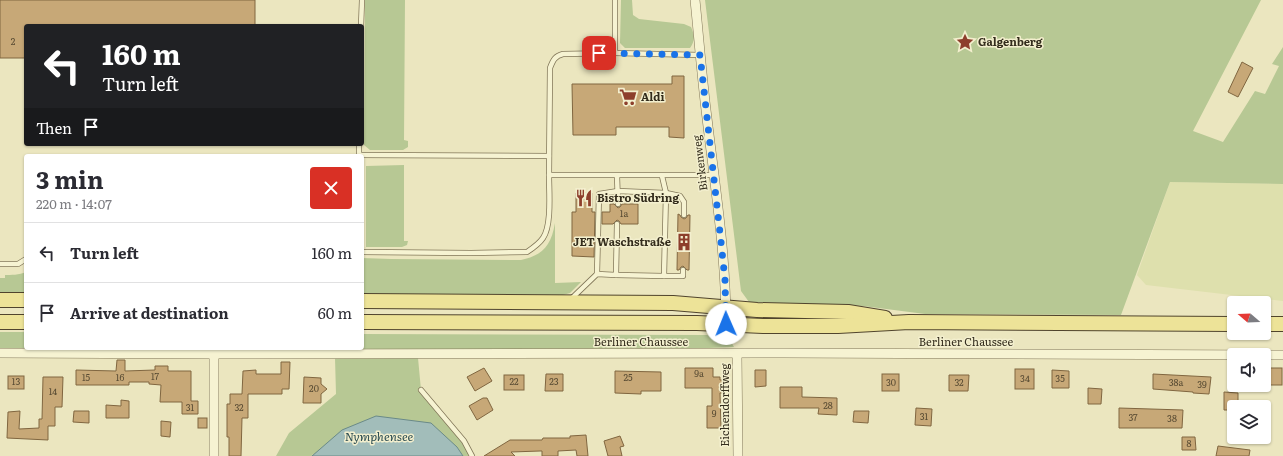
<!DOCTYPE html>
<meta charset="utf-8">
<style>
body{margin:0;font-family:Literata,serif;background:#f7f7f7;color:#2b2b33;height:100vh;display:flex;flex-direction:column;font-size:15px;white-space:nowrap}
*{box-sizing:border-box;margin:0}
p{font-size:13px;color:#7c7c81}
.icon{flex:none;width:22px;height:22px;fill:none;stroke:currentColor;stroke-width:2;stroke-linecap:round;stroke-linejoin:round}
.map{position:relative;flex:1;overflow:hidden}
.drawer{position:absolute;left:24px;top:154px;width:340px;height:196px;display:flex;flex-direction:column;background:#fff;border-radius:4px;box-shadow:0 1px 3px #0004}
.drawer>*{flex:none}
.guide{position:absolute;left:24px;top:24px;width:340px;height:122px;border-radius:4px;box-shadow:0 1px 3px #0004;background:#202124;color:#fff;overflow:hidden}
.needle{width:26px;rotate:289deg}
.tools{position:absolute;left:1227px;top:296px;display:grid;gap:8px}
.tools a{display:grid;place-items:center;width:44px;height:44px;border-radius:4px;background:#fff;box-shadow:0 1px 3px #0004;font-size:20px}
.pin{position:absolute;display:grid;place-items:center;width:34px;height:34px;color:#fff;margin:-17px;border-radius:8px;box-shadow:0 2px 6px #0006}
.me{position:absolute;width:44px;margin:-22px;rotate:359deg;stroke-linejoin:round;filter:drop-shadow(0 0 3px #0008)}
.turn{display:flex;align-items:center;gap:14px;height:84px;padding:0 12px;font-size:18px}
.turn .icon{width:52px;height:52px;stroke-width:2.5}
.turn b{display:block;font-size:28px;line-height:34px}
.then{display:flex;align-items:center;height:38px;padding:0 12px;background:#0003;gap:8px;font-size:15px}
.round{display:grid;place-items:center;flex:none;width:42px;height:42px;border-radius:4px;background:#f7f7f7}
.head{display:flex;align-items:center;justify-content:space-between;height:68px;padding:0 12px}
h1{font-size:24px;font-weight:700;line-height:30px}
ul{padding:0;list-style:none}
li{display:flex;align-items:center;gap:12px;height:60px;padding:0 12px;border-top:1px solid #e1e1e2}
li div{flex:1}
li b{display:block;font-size:15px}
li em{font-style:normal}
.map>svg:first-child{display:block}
.farmland{fill:#dee0ad}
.green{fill:#b7c894}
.water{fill:#a2bdba;stroke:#6a8a88}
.building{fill:#c7a877;stroke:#806640}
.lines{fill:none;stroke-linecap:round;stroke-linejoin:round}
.service-casing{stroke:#827759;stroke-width:6}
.minor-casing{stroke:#827759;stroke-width:10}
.primary-casing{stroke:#50442d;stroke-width:16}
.service{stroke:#f6f3d2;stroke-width:4.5}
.minor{stroke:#f6f3d2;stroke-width:9}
.primary{stroke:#ede398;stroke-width:14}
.route{stroke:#1a73e8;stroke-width:7;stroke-dasharray:0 12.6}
.labels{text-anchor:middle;stroke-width:3;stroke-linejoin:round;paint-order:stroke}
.number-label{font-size:9px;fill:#584b33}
.poi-label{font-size:11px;font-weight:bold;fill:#332c1c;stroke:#f3efce;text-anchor:start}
.street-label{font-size:11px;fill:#332c1c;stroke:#f3efce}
.water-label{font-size:12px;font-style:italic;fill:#2c4d52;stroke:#f3efce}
</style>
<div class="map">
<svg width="1283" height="456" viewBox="0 0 1283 456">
<rect width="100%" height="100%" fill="#ebe6bf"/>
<!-- farmland -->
<polygon class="farmland" points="1170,182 1283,184 1283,301 1146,285 1137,275"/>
<!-- green -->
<g class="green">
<polygon points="365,0 405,0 404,140 408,141 408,147 403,150 370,150 364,145"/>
<path d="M621,0H632L633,15L639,19L684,24L691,27C695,35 695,41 690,48H625L620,43Z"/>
<polygon points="705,0 1261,0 1193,131 1223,142 1255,91 1265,94 1279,66 1272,64 1283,47 1283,184 1170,182 1121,315 925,314 863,306 749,302 741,291"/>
<polygon points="404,165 404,241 408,241 407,245 402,247 366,247 366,166"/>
<path d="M555,223V283L581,282L570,293L563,295L362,294V258L391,259L521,260C543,255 551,246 555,223Z"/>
<path d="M26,272V293H0V278H5V275C11,275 19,275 26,272Z"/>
<rect x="0" y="332" width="26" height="16"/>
<polygon points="362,334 707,335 731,342 734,347 659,350 86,348 362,348"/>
<polygon points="335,358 418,358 421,390 464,441 472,456 463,456 457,447 313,454 312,456 276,456 289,433 336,394"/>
</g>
<!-- water -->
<polygon class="water" points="376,416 431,423 457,447 463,456 312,456 342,430"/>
<!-- building -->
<g class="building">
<polygon points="0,0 255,0 255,26 26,26 26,58 0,58"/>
<polygon points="1242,62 1253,68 1238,97 1228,92"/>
<polygon points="672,76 684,76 684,138 669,137 669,127 616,127 616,135 573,135 572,84 672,84"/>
<polygon points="576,193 592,193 592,212 595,212 594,257 572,256 572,212 576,212"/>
<polygon points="610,204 614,204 618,208 620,207 622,204 638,204 638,224 621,224 619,221 617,220 613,224 602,224 602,212 610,212"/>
<polygon points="678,214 680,215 681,217 684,219 686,218 688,215 690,215 689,270 687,270 683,266 681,267 679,270 677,270"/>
<polygon points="117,360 125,360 125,371 155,370 155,366 168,366 168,371 191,371 191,401 198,401 198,414 182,414 182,402 160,402 161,385 149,384 149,382 129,382 129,385 76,385 76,370 116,371"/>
<polygon points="281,362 290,362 289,389 282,389 282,394 248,394 248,418 242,418 241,456 229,456 229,437 227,437 227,404 230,404 230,394 242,394 243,371 256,370 256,374 281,374"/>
<polygon points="484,368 492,381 475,391 467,377"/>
<polygon points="685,368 713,368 713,377 720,377 720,380 723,380 723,393 720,393 721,428 707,428 707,406 712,406 712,388 685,388"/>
<rect x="1265" y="368" width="17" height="17"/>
<rect x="1015" y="369" width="19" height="20"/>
<polygon points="755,370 766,370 766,386 755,387"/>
<polygon points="1052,370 1069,371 1069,388 1052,388"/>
<polygon points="615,371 661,372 661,391 641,391 641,394 615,393"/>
<polygon points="546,374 563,374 563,391 545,391"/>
<rect x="882" y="374" width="17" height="17"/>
<polygon points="1153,374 1211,377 1209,394 1193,393 1193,392 1153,389"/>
<rect x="504" y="375" width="20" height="15"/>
<polygon points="949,375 969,375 968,391 949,391"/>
<rect x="8" y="376" width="16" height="13"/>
<polygon points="43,377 63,377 62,407 55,407 55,426 48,426 48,440 7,438 8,412 20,411 19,429 39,428 39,419 42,419"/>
<polygon points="304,377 321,378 321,384 327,389 321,394 321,403 303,403"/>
<polygon points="780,387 802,387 802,397 837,398 837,415 818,414 819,408 780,408"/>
<polygon points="1088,388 1102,389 1101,404 1088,404"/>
<polygon points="1224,392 1238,393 1238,407 1234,407 1234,410 1224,410"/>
<polygon points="483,398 487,398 493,410 477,420 469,406"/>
<polygon points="121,400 129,401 129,418 106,418 106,405 121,406"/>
<polygon points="916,408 932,409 931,426 915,425"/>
<polygon points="1119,408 1183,410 1182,428 1119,428"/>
<polygon points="74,411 89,411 89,423 73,422"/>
<polygon points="854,411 869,411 868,423 853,422"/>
<rect x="198" y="418" width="9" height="10"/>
<polygon points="161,421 171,422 170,437 161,436"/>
<polygon points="586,435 588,456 577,456 576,450 558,451 558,456 542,456 542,451 540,451 511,452 515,456 484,456 510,440 542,440 543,438 570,438 570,436"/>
<polygon points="620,436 624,446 620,447 622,456 608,456 604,441"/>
<polygon points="1182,437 1195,437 1196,450 1182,450"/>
<polygon points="1218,446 1250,450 1249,456 1216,456"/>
</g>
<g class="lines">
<!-- service casing -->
<g class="service-casing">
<g id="service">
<path d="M615,0V53L563,54C555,56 553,60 550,68L549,175H714"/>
<polyline points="361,26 362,0"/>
<polyline points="615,53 700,55"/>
<polyline points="359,155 549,156"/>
<polyline points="359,156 359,144"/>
<polyline points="617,176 618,204"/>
<path d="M362,252L471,253L527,252C533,248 539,244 543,238C552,225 549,192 549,175"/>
<polyline points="0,264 18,264 26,259"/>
<polyline points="597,274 599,194 618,191 666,193 680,196 684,202 684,215"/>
<polyline points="616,275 664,276 666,193 662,176"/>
<polyline points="664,276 683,276 683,270"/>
<polyline points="571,299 597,274 616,275 617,224"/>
<polyline points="421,390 464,441 472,456"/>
</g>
</g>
<!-- minor casing -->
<g class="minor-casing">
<g id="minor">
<path d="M695,0C699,39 702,79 707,118C715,186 726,255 726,324"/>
<polyline points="0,353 214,354 784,353 1283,355"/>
<polyline points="737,354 738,456"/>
<polyline points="214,456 214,354"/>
</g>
</g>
<!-- primary casing -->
<g class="primary-casing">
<g id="primary">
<polyline points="0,300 26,300"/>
<polyline points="362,301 673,303 757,310 848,312 885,318"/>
<polyline points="0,322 26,322"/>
<polyline points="362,322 697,323 763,326 838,326 909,322 1234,324"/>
<polyline points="1264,324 1283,324"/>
</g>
</g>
<!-- service -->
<use href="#service" class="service"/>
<!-- minor -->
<use href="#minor" class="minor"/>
<!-- primary -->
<use href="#primary" class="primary"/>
</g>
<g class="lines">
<!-- route -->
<polyline class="route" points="599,53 700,55 721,242 725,280 726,324"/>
</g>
<!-- icons -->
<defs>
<g id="sight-bare" transform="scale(1.38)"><path d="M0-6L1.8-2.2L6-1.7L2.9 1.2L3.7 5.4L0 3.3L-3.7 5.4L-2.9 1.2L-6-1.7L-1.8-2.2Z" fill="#8d3f2c" stroke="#f3efce" stroke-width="2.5" paint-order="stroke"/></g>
<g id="supermarket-bare" transform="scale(1.38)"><path d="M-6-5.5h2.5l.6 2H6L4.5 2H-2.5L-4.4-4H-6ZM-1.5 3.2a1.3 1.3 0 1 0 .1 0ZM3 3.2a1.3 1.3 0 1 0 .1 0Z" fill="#8d3f2c" stroke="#f3efce" stroke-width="2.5" paint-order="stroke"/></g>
<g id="restaurant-bare" transform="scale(1.38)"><path d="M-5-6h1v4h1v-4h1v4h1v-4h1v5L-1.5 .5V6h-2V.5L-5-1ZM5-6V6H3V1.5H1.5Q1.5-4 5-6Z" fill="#8d3f2c" stroke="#f3efce" stroke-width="2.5" paint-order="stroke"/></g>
<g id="building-bare" transform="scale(1.38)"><path d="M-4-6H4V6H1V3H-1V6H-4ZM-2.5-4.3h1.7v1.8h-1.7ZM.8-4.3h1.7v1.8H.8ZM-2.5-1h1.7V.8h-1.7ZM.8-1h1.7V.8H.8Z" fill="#8d3f2c" stroke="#f3efce" stroke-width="2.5" paint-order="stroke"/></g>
</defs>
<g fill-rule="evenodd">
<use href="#sight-bare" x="965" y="42"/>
<use href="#supermarket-bare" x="628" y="97"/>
<use href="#restaurant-bare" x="584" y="198"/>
<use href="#building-bare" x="684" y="242"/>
</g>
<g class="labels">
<!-- number labels -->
<g class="number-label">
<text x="13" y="45">2</text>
<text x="624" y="217">1a</text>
<text x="699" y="377">9a</text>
<text x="155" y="380">17</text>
<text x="86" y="381">15</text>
<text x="120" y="381">16</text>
<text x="628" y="381">25</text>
<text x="1025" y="382">34</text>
<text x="1060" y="382">35</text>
<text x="16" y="385">13</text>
<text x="514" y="385">22</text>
<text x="554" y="385">23</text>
<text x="891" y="386">30</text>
<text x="959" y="386">32</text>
<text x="1176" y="386">38a</text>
<text x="1202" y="388">39</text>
<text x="314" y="392">20</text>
<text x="53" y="395">14</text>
<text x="828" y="409">28</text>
<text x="190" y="411">31</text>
<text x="239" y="411">32</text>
<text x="714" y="417">9</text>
<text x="924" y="420">31</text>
<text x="1133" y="421">37</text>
<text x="1172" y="422">38</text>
<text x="1189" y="447">8</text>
</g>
<!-- poi labels -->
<g class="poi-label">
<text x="978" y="46">Galgenberg</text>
<text x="641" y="101">Aldi</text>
<text x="597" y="202">Bistro Südring</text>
<text x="671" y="246" text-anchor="end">JET Waschstraße</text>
</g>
<!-- street labels -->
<g class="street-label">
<text transform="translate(700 163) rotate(-97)" y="4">Birkenweg</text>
<text x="641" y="346">Berliner Chaussee</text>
<text x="966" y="346">Berliner Chaussee</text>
<text transform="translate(725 405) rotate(-90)" y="4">Eichendorffweg</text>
</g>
<!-- water labels -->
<g class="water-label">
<text x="379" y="441">Nymphensee</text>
</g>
</g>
</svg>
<div class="tools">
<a><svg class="needle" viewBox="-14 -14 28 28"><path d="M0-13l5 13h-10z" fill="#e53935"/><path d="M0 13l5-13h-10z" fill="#7c7c81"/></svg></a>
<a><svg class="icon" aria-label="sound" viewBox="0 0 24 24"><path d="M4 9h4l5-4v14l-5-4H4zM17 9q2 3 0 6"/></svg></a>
<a><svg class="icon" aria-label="layers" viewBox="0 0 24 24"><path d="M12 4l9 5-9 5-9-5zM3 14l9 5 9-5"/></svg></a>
</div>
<div class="pin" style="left:599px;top:53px;background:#d93025"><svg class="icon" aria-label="arrive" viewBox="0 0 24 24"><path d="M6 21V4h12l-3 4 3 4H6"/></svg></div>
<svg class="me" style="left:726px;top:324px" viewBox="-20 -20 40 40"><circle r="19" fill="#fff"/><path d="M0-13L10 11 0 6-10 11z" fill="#1a73e8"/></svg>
<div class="guide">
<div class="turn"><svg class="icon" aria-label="left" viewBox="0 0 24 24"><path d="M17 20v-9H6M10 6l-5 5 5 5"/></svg><div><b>160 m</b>Turn left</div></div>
<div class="then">Then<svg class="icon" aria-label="arrive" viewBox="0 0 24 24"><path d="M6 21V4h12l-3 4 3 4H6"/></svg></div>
</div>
<section class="drawer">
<div class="head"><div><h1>3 min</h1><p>220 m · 14:07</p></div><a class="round" style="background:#d93025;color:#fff"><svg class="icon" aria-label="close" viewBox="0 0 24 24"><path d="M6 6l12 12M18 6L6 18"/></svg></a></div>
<ul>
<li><svg class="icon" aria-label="left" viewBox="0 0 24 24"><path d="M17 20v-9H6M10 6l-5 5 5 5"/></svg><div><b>Turn left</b></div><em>160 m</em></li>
<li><svg class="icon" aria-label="arrive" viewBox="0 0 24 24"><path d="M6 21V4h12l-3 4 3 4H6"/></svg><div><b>Arrive at destination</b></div><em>60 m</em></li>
</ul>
</section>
</div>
